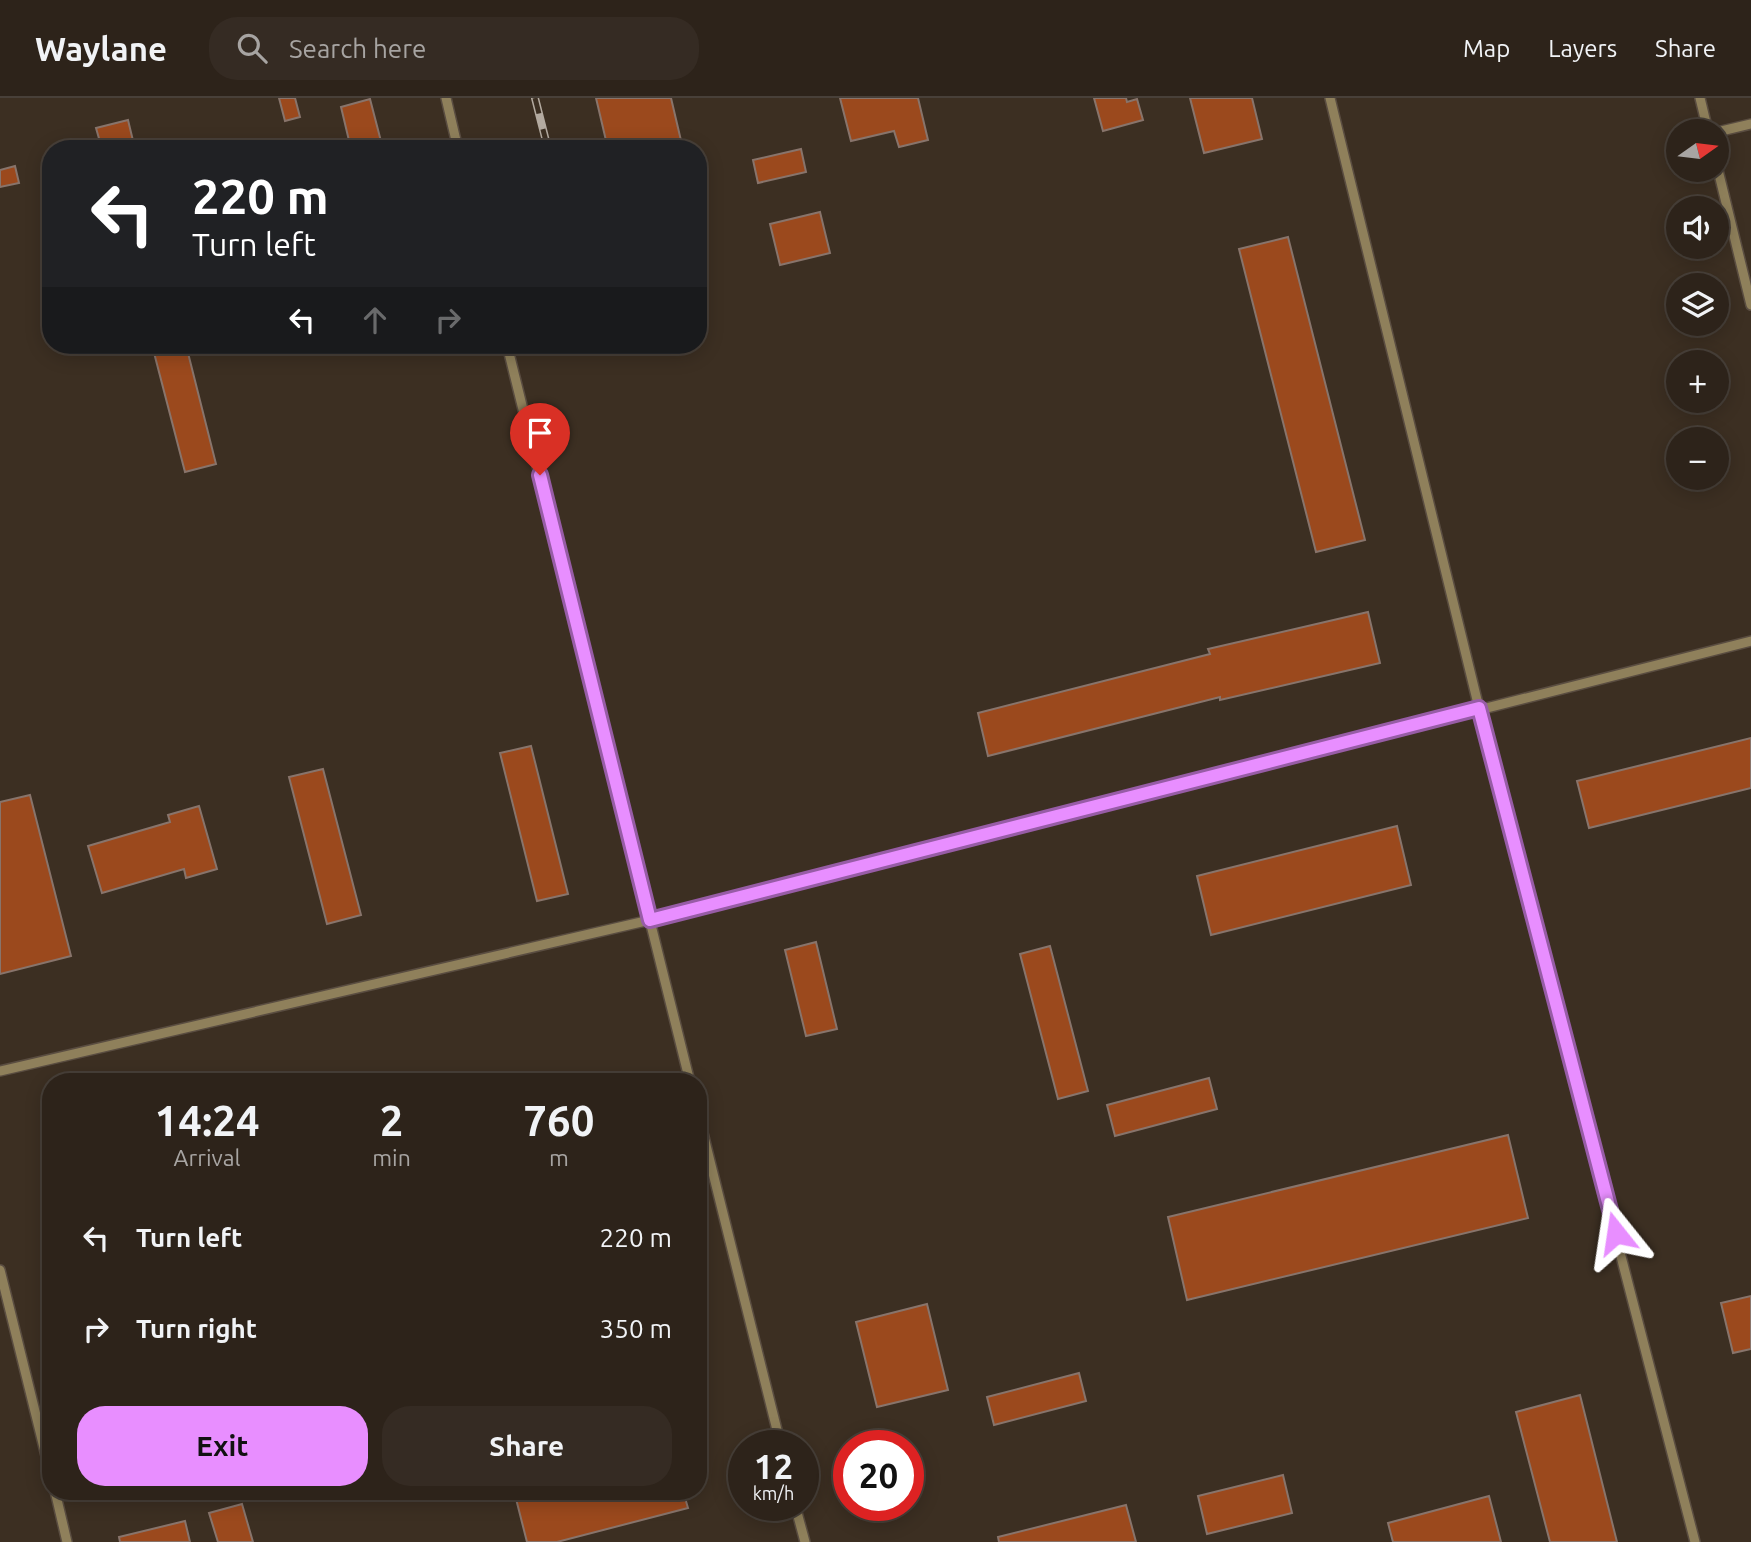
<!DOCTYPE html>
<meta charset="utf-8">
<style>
body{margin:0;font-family:Ubuntu,sans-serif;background:#352b23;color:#f1f3f6;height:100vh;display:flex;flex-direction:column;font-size:26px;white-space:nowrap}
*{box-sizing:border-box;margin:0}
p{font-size:23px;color:#a7a4a2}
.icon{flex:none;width:38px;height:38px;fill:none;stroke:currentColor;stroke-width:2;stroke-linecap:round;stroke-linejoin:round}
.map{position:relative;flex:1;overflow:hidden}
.panel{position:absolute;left:42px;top:975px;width:665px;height:427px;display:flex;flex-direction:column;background:#2d231a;border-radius:28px;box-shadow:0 4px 18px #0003,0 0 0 2px #484039}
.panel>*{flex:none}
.guide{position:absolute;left:42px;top:42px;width:665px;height:214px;border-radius:28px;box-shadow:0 4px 18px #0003,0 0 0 2px #484039;background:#202124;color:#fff;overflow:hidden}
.needle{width:46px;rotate:76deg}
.controls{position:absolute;left:1666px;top:21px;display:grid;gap:14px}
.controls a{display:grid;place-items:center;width:63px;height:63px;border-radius:50%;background:#2d231a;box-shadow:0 4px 18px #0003,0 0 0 2px #484039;font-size:35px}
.speed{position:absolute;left:728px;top:1332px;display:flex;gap:14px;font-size:35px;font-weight:700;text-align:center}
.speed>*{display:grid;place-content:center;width:91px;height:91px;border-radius:50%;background:#2d231a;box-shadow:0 4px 18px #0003,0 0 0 2px #484039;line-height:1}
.speed small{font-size:18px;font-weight:400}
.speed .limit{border:10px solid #d22;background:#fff;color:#111}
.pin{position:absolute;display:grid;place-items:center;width:60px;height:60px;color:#fff;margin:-72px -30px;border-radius:50% 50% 50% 0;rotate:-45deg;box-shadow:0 0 7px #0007}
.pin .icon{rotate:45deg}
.me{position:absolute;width:77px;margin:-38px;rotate:345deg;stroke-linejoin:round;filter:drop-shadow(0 0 5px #0008)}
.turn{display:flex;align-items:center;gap:24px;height:147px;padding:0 35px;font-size:32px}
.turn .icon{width:91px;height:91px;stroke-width:2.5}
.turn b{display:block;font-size:49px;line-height:60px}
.lanes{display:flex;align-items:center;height:66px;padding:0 35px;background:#0003;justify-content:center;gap:35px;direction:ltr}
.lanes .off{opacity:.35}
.eta{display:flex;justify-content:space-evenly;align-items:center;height:119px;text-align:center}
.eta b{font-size:42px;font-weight:700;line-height:49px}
.primary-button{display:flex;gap:14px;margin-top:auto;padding:14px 35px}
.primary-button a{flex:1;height:80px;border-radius:28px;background:#e88eff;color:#111;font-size:28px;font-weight:700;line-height:80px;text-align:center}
.primary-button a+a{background:#352b23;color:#f1f3f6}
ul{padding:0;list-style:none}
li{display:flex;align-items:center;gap:21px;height:91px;padding:0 35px}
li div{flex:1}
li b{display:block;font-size:26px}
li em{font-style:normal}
header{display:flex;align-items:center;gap:42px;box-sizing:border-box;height:98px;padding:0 35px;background:#2d231a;border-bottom:2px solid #484039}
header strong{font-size:33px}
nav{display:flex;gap:38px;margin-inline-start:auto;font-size:24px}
.search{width:490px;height:63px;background:#352b23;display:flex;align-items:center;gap:18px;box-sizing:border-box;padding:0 24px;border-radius:28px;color:#a7a4a2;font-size:26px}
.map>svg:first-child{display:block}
.building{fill:#9b491d;stroke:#88746b;stroke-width:2}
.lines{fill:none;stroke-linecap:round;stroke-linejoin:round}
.service-casing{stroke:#5a4d41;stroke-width:12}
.service{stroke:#8f805b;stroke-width:9}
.rail-casing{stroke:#b3aaa0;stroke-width:8}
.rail{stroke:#3c2f22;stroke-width:5;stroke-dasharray:16;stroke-linecap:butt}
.route-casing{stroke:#975ca6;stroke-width:18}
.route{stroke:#e88eff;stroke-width:12}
</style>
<header>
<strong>Waylane</strong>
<div class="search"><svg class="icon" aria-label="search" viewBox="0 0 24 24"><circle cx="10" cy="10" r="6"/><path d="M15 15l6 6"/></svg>Search here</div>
<nav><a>Map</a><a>Layers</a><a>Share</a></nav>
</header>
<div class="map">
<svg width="1751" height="1444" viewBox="0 0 1751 1444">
<rect width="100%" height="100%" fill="#3c2f22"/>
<!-- building -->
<g class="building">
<polygon points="279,0 295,0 300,19 285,23"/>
<polygon points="596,0 671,0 683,51 608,51"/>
<polygon points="840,0 918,0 928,42 899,49 894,33 851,43"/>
<polygon points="1094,0 1126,0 1127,4 1137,1 1143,22 1103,33"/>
<polygon points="1190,0 1252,0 1262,41 1204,55"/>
<polygon points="370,1 383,51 351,51 341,9"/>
<polygon points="128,22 135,51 102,51 96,30"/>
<polygon points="801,51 806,74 758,85 753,62"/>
<polygon points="15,68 19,85 0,89 0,72"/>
<polygon points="820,114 830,155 780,167 770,126"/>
<polygon points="1288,139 1365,442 1316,454 1239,151"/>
<polygon points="152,247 186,247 216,366 185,374"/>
<polygon points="1368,514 1380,565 1220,602 1220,599 988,658 978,615 1210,556 1208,551"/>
<polygon points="1751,640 1751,690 1589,730 1577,683"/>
<polygon points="531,648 568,796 537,803 500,655"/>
<polygon points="323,671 361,817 327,826 289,679"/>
<polygon points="30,697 71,858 0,876 0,704"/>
<polygon points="199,708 217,771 186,780 184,771 102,795 88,748 170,724 168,717"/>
<polygon points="1397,728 1411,787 1211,837 1197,778"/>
<polygon points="816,844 837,931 806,938 785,852"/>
<polygon points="1050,848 1088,993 1058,1001 1020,856"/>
<polygon points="1209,980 1217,1011 1115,1038 1107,1007"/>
<polygon points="1508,1037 1528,1120 1187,1202 1168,1119"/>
<polygon points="1751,1198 1751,1251 1733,1255 1721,1205"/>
<polygon points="927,1206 948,1292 877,1309 856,1224"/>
<polygon points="1079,1275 1086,1303 994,1327 987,1299"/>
<polygon points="1580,1297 1617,1444 1550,1444 1516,1314"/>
<polygon points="1283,1377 1292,1415 1207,1436 1198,1398"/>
<polygon points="514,1393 683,1393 688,1410 557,1444 527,1444"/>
<polygon points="1489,1398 1501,1444 1393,1444 1388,1425"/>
<polygon points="242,1406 253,1444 218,1444 209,1415"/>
<polygon points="1126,1407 1136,1444 999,1444 998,1439"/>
<polygon points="185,1423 190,1444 120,1444 119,1439"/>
</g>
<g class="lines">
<!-- service casing -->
<g class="service-casing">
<g id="service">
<polyline points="446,0 458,51"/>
<polyline points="1330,0 1479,610 1695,1444"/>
<polyline points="1700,0 1708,33"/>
<polyline points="1717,34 1751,26"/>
<polyline points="1717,68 1751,207"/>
<polyline points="507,247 690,984"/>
<polyline points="0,973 650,822 1751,543"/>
<polyline points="698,1015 781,1348"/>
<polyline points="0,1172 51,1378"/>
<polyline points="55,1393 67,1444"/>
<polyline points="795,1407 805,1444"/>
</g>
</g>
<!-- service -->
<use href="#service" class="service"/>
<!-- rail casing -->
<g class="rail-casing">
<polyline id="rail" points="535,0 548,51"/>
</g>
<!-- rail -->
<use href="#rail" class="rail"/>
</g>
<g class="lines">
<!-- route casing -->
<g class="route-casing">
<polyline id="route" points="540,377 650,822 1479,610 1616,1135"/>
</g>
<!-- route -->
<use href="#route" class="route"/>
</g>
</svg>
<div class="controls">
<a><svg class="needle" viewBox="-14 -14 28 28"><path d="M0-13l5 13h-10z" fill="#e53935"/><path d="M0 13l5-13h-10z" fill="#a7a4a2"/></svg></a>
<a><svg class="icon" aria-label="sound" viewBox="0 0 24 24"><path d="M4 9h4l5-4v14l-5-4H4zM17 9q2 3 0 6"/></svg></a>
<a><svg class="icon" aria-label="layers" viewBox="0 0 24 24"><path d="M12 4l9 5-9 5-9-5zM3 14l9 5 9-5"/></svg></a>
<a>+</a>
<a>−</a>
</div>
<div class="speed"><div>12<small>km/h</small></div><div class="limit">20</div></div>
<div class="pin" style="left:540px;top:377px;background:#d93025"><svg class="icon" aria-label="arrive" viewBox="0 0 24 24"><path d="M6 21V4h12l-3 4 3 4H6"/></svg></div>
<svg class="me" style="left:1616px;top:1135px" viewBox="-20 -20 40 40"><path d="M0-17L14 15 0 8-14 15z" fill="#e88eff" stroke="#fff" stroke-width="4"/></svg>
<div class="guide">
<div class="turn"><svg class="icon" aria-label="left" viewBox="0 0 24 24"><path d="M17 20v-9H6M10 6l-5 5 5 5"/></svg><div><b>220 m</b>Turn left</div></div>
<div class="lanes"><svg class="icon" aria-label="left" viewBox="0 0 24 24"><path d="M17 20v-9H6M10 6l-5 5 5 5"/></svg><svg class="icon off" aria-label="ahead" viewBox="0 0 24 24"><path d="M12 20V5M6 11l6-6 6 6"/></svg><svg class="icon off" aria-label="right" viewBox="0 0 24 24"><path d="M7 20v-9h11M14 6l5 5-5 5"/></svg></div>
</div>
<section class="panel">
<div class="eta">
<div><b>14:24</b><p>Arrival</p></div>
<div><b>2</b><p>min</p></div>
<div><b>760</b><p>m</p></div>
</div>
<ul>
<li><svg class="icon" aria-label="left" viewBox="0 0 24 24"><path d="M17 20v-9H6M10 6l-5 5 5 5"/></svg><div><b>Turn left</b></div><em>220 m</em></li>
<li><svg class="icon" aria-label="right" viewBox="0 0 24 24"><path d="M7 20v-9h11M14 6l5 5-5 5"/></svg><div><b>Turn right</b></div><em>350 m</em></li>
</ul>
<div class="primary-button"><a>Exit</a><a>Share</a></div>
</section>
</div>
